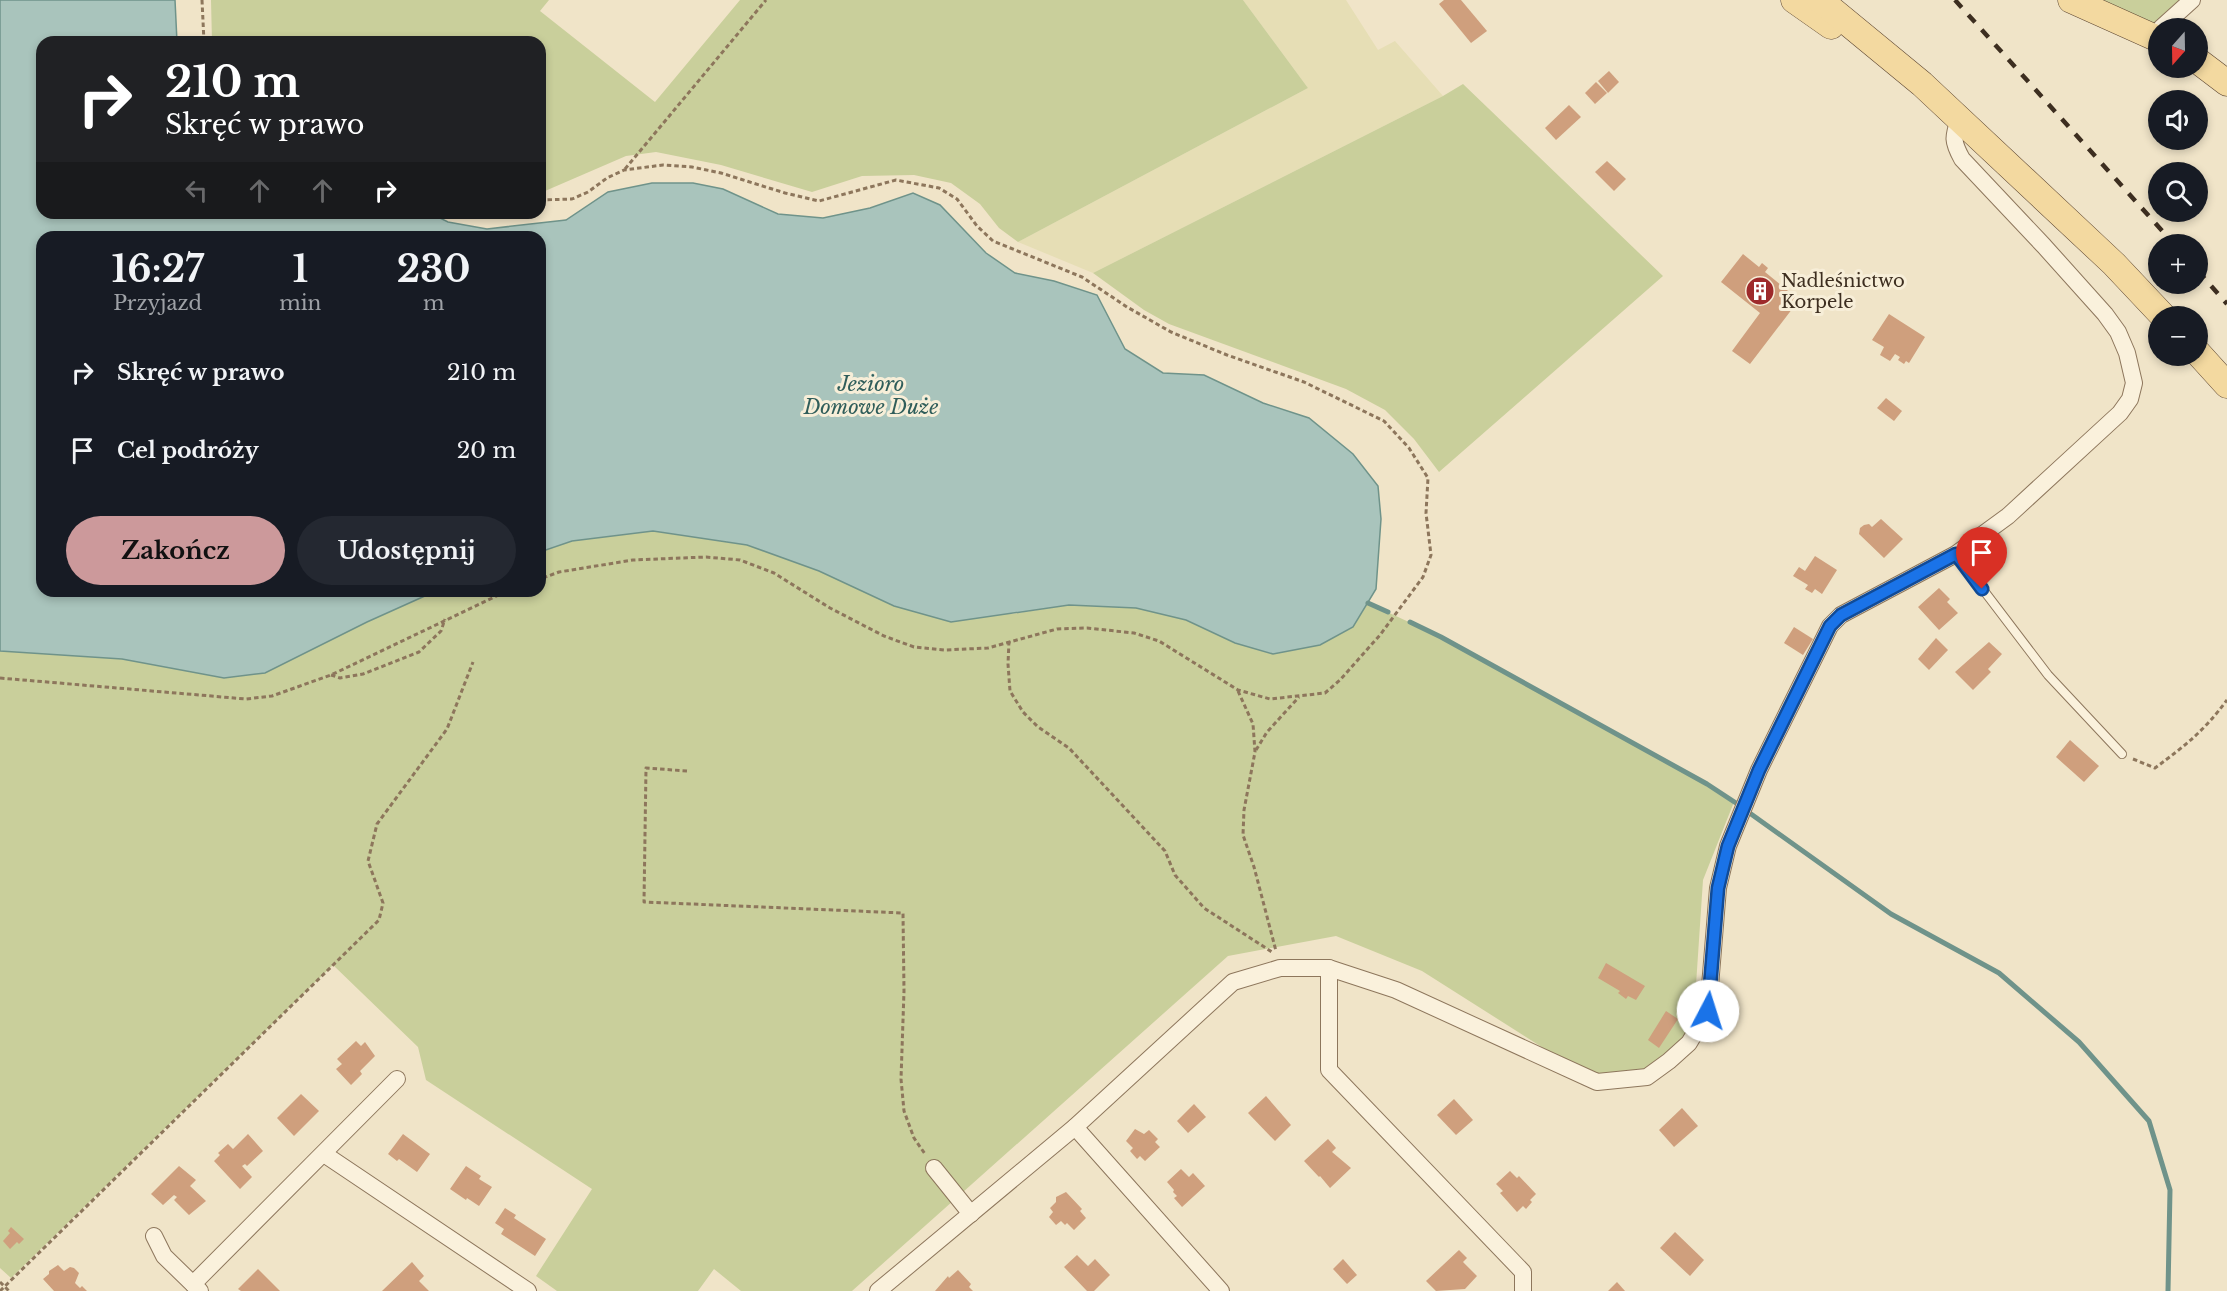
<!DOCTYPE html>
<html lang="pl">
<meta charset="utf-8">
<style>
body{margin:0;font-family:"Libre Baskerville",serif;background:#242831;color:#f1f3f6;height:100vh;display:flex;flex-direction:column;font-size:22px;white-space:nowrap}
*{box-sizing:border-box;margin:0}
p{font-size:20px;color:#9ea1a6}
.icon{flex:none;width:33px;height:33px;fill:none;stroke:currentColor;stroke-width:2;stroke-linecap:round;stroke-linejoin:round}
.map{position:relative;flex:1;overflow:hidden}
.details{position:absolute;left:36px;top:231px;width:510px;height:366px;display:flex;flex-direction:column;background:#171b24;border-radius:18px;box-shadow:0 3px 9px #0003}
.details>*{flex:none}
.banner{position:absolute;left:36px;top:36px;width:510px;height:183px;border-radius:18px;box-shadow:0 3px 9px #0003;background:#202124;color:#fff;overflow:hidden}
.needle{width:39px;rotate:200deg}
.fabs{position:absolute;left:2148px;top:18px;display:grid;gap:12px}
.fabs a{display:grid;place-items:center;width:60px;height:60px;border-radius:50%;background:#171b24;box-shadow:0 3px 9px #0003;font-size:30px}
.pin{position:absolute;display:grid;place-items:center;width:51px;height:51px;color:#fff;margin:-62px -26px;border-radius:50% 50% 50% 0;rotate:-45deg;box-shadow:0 0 6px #0007}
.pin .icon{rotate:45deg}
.me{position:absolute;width:66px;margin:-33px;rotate:5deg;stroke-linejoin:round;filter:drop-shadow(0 0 4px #0008)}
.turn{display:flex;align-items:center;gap:21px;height:126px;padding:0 30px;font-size:27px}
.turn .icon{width:78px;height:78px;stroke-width:2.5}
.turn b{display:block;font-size:42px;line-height:51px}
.lanes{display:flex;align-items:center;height:57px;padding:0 30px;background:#0003;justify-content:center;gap:30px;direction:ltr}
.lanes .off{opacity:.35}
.eta{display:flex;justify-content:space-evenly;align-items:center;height:102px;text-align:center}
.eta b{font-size:36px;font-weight:800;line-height:42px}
.primary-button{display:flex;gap:12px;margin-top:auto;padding:12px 30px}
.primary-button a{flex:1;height:69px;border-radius:36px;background:#cc999b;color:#111;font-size:24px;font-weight:800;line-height:69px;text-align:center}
.primary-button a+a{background:#242831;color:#f1f3f6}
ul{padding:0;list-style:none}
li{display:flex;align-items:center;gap:18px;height:78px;padding:0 30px}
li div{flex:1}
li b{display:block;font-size:22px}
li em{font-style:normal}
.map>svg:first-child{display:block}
.farmland{fill:#e6deb5}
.green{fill:#c9cf9b}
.water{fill:#a9c4bc;stroke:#6f938a;stroke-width:1.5}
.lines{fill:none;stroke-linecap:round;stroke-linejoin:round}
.stream{stroke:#6f938a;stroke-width:5}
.building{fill:#cf9f7d}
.service-casing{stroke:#8d765c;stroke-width:10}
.minor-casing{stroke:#8d765c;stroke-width:18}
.primary-casing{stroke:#5b4430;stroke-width:27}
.path{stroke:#8d765c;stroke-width:3;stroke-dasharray:4.5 3;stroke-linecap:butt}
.service{stroke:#faf1dc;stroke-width:8}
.minor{stroke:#faf1dc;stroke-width:16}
.primary{stroke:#f3d9a0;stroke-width:26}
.rail{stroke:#3d2e20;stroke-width:4.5;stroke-dasharray:10 10;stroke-linecap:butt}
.route-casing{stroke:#114b97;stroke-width:15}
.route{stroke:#1a73e8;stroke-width:10}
.labels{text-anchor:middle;stroke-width:6;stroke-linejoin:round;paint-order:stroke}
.poi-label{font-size:18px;fill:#3d2e20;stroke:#f7eed8;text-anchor:start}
.water-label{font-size:20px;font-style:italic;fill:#2f5d5a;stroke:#f7eed8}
</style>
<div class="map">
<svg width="2227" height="1291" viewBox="0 0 2227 1291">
<rect width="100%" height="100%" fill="#f0e4c8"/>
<!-- farmland -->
<polygon class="farmland" points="1243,0 1346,0 1378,50 1395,41 1443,96 1093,273 1018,242 1308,88"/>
<!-- green -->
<g class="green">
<polygon points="211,0 549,0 540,11 655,102 740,0 1243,0 1308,88 1018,242 999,228 980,204 951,183 914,175 862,176 812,192 721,165 656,152 626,156 545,191 540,191 540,42 212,42"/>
<polygon points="2098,0 2180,0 2153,24"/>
<polygon points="1463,84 1663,276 1439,472 1414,439 1385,410 1346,389 1169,324 1144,310 1093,273 1443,96"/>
<polygon points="653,531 747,545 819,571 1011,614 1069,605 1136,608 1186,620 1235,643 1273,654 1320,645 1353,627 1368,603 1441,637 1707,784 1734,802 1703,880 1694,1015 1689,1043 1647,1077 1597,1082 1422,971 1336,936 1228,956 852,1291 741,1291 714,1269 698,1291 557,1291 536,1276 592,1189 426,1080 418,1047 333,965 11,1278 0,1268 0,651 122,659 224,678 367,622 436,591 540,591 540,552 572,541"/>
</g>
<!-- water -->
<polygon class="water" points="0,0 175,0 177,42 42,42 42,213 430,213 448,222 487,229 566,220 608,192 652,183 693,183 723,189 778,214 823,218 870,208 913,193 940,205 986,253 1015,273 1054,281 1097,295 1125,349 1163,373 1204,375 1263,403 1309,418 1353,454 1378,486 1381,519 1376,589 1353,627 1320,645 1273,654 1235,643 1186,620 1136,608 1069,605 951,622 894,606 819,571 747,545 653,531 572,541 540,552 540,237 42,237 42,591 436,591 367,622 265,673 224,678 122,659 0,651"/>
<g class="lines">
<!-- stream -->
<g class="stream">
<polyline points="1368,603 1388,612"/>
<polyline points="1410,622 1441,637 1707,784 1739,805"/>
<polyline points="1751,814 1891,914 1999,973 2079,1042 2149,1121 2170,1190 2168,1291"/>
</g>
</g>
<!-- building -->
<g class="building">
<polygon points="1444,0 1461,0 1487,31 1471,43 1439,4"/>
<polygon points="1609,71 1619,82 1608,93 1598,81"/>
<polygon points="1596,82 1607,93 1595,104 1585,93"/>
<polygon points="1569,105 1581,117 1556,140 1545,128"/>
<polygon points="1607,161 1626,179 1614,191 1595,172"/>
<polygon points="1743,254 1759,267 1762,263 1768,268 1765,272 1799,300 1750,364 1732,351 1760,313 1721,282"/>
<polygon points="1889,314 1925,337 1909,363 1906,361 1904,364 1898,360 1900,357 1895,354 1890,361 1880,355 1884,347 1872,340"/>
<polygon points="1886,398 1902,411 1894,421 1877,408"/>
<polygon points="1881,519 1903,539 1884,558 1859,534 1860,528 1864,525 1869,524 1872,527"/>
<polygon points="1815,556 1837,570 1822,594 1815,589 1812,593 1805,589 1808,585 1793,576 1799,567 1805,571"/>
<polygon points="1939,588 1950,599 1947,602 1958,613 1939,630 1918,607"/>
<polygon points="1794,627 1813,639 1803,655 1784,643"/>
<polygon points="1936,638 1948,650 1929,670 1918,659"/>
<polygon points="1989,642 2002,654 1988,669 1991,672 1973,690 1955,672"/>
<polygon points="2070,740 2099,766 2084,782 2056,757"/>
<polygon points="1606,963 1645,986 1636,1000 1628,996 1626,999 1618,993 1620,991 1598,978"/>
<polygon points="1666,1011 1678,1019 1659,1048 1648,1040"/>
<polygon points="356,1041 361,1046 365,1042 375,1056 360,1071 362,1074 351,1085 336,1069 342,1064 337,1059"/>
<polygon points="301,1094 319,1111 294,1136 277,1118"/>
<polygon points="1266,1096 1291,1125 1275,1141 1248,1113"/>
<polygon points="1454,1099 1473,1120 1456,1135 1437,1115"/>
<polygon points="1194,1104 1206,1117 1188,1133 1177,1121"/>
<polygon points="1682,1108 1698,1126 1674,1147 1659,1130"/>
<polygon points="1135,1129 1144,1134 1149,1130 1158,1139 1155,1142 1160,1147 1145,1161 1140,1156 1137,1159 1130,1151 1133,1148 1126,1141"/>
<polygon points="248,1134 263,1151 247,1166 245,1164 242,1166 252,1177 240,1189 214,1161 220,1155 218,1153 228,1144 233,1149"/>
<polygon points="403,1134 430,1154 417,1172 399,1159 397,1161 388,1154"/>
<polygon points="1328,1139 1336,1148 1332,1152 1351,1168 1330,1188 1320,1176 1319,1177 1304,1161"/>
<polygon points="179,1166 196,1180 190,1186 206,1201 189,1215 174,1200 177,1197 174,1195 163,1205 151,1194"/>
<polygon points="466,1166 481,1176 479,1179 492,1187 479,1206 467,1198 466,1200 450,1189"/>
<polygon points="1181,1169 1189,1177 1193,1173 1205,1186 1182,1207 1174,1198 1177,1196 1173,1192 1174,1190 1167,1182"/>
<polygon points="1510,1171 1517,1178 1519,1176 1536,1194 1530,1200 1532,1202 1526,1209 1523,1206 1517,1212 1500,1193 1503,1191 1496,1184"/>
<polygon points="1066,1192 1082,1209 1080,1211 1086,1218 1074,1230 1067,1223 1065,1225 1061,1221 1056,1225 1049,1217 1053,1212 1050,1208 1056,1202 1056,1197"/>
<polygon points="505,1208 516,1215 514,1218 546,1239 535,1256 501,1234 504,1229 495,1223"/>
<polygon points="11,1227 24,1239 19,1244 17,1242 10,1249 3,1241 10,1233 8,1231"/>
<polygon points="1675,1232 1704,1260 1690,1276 1660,1248"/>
<polygon points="1459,1250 1467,1258 1463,1262 1477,1276 1465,1289 1436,1291 1426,1281"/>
<polygon points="1077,1255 1088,1266 1095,1259 1110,1275 1094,1291 1087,1291 1064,1267"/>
<polygon points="1343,1259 1357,1275 1347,1284 1333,1269"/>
<polygon points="412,1262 424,1276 419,1281 429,1291 382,1291"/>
<polygon points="58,1265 64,1271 70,1267 74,1268 79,1273 75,1283 80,1288 82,1286 87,1291 54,1291 43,1279 49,1274 49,1271"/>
<polygon points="258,1269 280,1291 241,1291 238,1289"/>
<polygon points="958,1270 971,1284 969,1287 973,1291 935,1291 948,1276 949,1278"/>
<polygon points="1617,1282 1625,1291 1608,1291"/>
</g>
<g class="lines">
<!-- service casing -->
<g class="service-casing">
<polyline id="service" points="1956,554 2048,675 2122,754"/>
</g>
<!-- minor casing -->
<g class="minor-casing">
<g id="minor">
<polyline points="2161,28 2192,0"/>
<polyline points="1329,968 1329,1070 1523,1272 1523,1291"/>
<polyline points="1075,1127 1221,1291"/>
<polyline points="324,1154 528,1291"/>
<polyline points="934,1168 971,1214"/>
<polyline points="154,1236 164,1256 200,1291"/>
<polyline points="193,1284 397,1079"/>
<path d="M878,1291L1075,1127L1233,982L1280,968H1329L1396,990L1597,1082L1647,1077L1669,1061L1689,1043L1708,1011L1718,888L1728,846L1759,770L1830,626L1841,615L1956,554L2008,516L2120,413L2130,399L2134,383L2127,353L2118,332L2105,314L2044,246L1962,159C1952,141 1953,137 1959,119"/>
</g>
</g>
<!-- primary casing -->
<g class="primary-casing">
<g id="primary">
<polyline points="1794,0 1831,26"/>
<polyline points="1820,0 1922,84 2114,264 2163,316"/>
<polyline points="2071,0 2158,39"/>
<polyline points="2198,61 2227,83"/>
<polyline points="2198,353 2227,385"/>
</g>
</g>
<!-- path -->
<g class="path">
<polyline points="202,0 204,42"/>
<polyline points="625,169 766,0"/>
<polyline points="540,200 572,199 588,192 607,178 624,170 663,165 692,167 721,173 785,193 819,201 896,180 939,188 957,199 977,226 993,241 1082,277 1127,307 1171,332 1227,355 1304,382 1384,421 1409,448 1428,478 1426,513 1431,555 1423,577 1380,635 1340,680 1325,693 1270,699 1238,690 1159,641 1134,633 1087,628 1057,629 988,648 945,650 914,647 884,636 830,608 774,573 740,560 706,557 633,560 559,572 540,579"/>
<polyline points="1009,641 1008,664 1010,691 1023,712 1038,727 1069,748 1165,851 1175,875 1204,908 1272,952"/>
<polyline points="331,675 340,678 363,674 419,652 441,631 445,619"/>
<polyline points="0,678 246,699 272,696 331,675 507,591"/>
<polyline points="1238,691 1253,724 1255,752 1244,810 1243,835 1254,867 1276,951"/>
<polyline points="1256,750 1267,732 1299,697"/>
<path d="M2133,759L2155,768C2186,745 2204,731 2227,700"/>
<polyline points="687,771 646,768 644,902 903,913 904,991 901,1079 904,1111 914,1138 925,1154"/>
<polyline points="0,1282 9,1291"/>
<polyline points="0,1291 379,920 383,903 368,861 377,824 447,729 473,662"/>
</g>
<!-- service -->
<use href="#service" class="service"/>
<!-- minor -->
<use href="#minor" class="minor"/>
<!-- primary -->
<use href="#primary" class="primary"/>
<!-- rail -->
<g class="rail">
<polyline points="1955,0 2174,244"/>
<polyline points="2198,271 2227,304"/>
</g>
</g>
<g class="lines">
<!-- route casing -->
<g class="route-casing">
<polyline id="route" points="1708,1011 1718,888 1728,846 1759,770 1830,626 1841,615 1956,554 1982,589"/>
</g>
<!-- route -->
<use href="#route" class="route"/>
</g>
<!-- icons -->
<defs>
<g id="building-disc" transform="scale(1.5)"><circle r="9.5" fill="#9e2a2b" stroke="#f7eed8"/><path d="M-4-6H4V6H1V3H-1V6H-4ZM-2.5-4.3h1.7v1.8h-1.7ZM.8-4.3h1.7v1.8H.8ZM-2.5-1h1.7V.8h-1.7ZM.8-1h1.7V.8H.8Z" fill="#fff"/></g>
</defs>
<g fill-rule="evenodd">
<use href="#building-disc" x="1760" y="291"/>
</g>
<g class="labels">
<!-- poi labels -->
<g class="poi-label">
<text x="1781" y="287">Nadleśnictwo<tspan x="1781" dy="21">Korpele</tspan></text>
</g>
<!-- water labels -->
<g class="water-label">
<text x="871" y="391">Jezioro<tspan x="871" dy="23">Domowe Duże</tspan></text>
</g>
</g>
</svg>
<div class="fabs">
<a><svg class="needle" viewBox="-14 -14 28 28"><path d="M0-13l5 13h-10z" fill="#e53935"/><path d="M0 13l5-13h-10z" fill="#9ea1a6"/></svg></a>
<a><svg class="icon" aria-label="sound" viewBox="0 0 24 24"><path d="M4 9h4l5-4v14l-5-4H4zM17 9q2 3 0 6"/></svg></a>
<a><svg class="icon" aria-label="search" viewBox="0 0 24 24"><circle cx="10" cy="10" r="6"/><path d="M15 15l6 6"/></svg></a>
<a>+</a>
<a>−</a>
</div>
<div class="pin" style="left:1982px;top:589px;background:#d93025"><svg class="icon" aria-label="arrive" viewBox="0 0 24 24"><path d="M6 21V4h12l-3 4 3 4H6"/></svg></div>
<svg class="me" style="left:1708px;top:1011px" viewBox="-20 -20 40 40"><circle r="19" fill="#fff"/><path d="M0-13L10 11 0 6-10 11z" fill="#1a73e8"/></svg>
<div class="banner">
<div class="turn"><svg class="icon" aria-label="right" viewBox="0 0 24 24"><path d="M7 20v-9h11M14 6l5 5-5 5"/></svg><div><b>210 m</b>Skręć w prawo</div></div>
<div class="lanes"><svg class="icon off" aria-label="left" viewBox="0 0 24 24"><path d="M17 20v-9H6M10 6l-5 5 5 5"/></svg><svg class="icon off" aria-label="ahead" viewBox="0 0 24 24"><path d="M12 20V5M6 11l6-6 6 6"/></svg><svg class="icon off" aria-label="ahead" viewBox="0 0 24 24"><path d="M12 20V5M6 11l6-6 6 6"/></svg><svg class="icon" aria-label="right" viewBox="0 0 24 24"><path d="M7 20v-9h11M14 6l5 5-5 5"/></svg></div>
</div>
<section class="details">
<div class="eta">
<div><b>16:27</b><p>Przyjazd</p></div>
<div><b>1</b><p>min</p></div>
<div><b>230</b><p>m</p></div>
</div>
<ul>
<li><svg class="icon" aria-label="right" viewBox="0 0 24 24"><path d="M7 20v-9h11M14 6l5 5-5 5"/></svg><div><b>Skręć w prawo</b></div><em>210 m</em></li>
<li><svg class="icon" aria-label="arrive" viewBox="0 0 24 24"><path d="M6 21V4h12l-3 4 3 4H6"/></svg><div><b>Cel podróży</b></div><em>20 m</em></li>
</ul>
<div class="primary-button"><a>Zakończ</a><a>Udostępnij</a></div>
</section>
</div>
